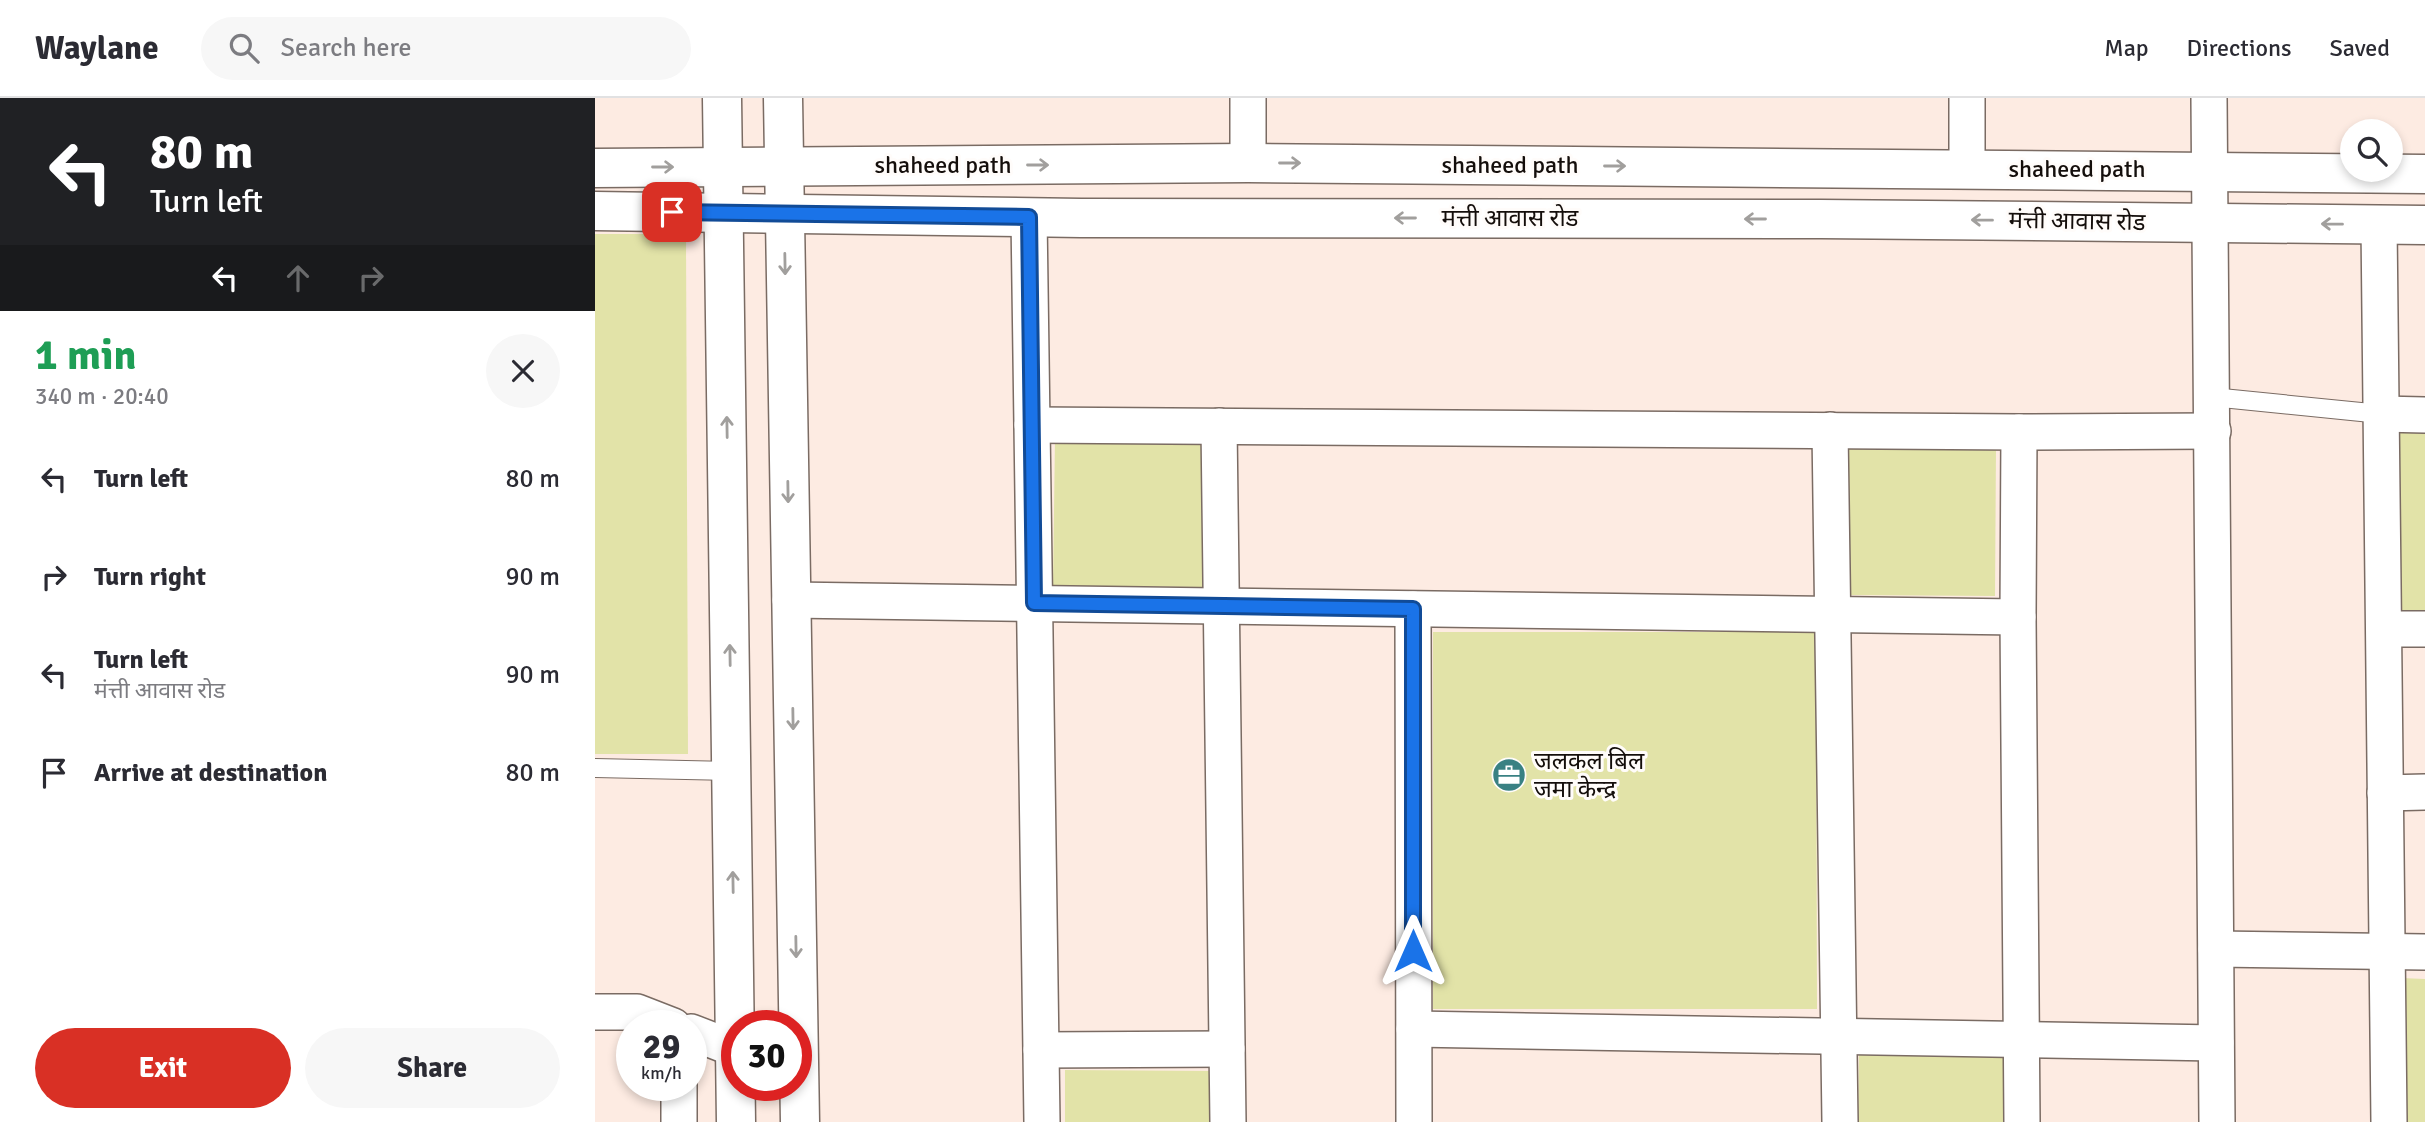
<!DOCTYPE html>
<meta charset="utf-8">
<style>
body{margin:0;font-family:Signika,"Noto Sans Devanagari",sans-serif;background:#f7f7f7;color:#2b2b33;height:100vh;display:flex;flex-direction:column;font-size:26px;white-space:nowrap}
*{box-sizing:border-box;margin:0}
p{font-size:23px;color:#7c7c81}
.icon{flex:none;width:38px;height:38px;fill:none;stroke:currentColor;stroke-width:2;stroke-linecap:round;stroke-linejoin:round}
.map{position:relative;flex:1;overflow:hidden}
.sheet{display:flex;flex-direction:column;background:#fff;width:595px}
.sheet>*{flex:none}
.top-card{background:#202124;color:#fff;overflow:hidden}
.fabs{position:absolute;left:1745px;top:21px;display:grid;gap:14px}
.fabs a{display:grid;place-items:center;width:63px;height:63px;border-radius:50%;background:#fff;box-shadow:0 4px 10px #0003;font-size:35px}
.speed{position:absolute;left:21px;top:912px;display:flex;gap:14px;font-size:35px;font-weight:700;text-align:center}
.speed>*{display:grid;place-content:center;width:91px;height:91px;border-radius:50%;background:#fff;box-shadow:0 4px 10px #0003;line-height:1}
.speed small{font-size:18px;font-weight:400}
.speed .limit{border:10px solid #d22;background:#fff;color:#111}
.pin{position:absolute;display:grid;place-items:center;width:60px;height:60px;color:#fff;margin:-30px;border-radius:14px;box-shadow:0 4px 10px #0006}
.me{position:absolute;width:77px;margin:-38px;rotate:0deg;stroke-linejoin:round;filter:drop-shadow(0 0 5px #0008)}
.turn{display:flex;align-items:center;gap:24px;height:147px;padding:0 35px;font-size:32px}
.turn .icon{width:91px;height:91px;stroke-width:2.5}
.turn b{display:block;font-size:49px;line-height:60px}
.lanes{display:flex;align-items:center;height:66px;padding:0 35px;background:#0003;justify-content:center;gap:35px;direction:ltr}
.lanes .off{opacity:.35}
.round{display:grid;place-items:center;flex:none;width:74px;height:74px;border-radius:37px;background:#f7f7f7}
.summary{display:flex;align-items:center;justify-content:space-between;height:119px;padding:0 35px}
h1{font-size:42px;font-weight:700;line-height:52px;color:#1e9e55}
.action{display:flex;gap:14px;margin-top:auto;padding:14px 35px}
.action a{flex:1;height:80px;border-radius:42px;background:#d93025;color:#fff;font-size:28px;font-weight:700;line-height:80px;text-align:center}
.action a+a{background:#f7f7f7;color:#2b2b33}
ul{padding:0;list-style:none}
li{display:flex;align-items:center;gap:21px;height:98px;padding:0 35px}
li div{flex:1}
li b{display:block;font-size:26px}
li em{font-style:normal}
header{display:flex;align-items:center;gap:42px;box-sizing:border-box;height:98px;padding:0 35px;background:#fff;border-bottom:2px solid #e1e1e2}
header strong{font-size:33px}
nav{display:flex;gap:38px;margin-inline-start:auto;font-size:24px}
.search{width:490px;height:63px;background:#f7f7f7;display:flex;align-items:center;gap:18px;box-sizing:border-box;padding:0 24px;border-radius:38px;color:#7c7c81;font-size:26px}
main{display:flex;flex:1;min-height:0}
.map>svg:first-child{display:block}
.green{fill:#e2e3a8}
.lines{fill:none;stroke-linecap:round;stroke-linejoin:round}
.service-casing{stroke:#7a6b63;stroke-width:20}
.minor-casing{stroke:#7a6b63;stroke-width:38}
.tertiary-casing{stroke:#7a6b63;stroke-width:41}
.service{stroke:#fff;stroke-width:18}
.minor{stroke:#fff;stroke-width:35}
.tertiary{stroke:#fff;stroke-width:38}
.oneway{stroke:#a19f9d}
.route-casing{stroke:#114b97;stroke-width:18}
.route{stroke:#1a73e8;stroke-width:12}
.labels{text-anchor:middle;stroke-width:6;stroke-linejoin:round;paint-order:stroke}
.street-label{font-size:24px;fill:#140e0b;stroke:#fffcfa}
.poi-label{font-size:24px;fill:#140e0b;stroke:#fffcfa;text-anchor:start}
</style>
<header>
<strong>Waylane</strong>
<div class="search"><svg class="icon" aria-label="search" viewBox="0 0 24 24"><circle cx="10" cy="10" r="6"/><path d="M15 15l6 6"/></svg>Search here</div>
<nav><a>Map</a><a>Directions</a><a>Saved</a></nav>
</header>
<main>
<section class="sheet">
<div class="top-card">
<div class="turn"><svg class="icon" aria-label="left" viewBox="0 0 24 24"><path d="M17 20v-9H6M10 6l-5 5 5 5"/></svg><div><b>80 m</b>Turn left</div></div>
<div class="lanes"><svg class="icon" aria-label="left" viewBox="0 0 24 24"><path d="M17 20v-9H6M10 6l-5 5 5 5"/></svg><svg class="icon off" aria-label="ahead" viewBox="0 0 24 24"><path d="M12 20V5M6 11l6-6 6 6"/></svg><svg class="icon off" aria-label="right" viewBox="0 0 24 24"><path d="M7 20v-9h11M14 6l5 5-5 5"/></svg></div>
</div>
<div class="summary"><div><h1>1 min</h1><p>340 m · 20:40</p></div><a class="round"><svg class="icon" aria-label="close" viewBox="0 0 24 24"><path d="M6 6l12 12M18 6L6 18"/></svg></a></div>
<ul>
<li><svg class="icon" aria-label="left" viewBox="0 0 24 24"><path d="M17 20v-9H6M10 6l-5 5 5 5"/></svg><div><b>Turn left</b></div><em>80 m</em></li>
<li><svg class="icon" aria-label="right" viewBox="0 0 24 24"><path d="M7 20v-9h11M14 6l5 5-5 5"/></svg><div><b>Turn right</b></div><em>90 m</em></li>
<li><svg class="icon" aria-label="left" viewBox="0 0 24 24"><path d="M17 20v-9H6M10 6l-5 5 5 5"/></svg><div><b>Turn left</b><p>मंत्ती आवास रोड</p></div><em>90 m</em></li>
<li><svg class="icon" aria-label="arrive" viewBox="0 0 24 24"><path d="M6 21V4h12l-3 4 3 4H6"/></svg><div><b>Arrive at destination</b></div><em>80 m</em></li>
</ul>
<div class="action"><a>Exit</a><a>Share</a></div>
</section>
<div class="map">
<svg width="1830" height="1024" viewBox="0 0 1830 1024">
<rect width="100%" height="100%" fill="#fdebe2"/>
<!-- green -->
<g class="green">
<polygon points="0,136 91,136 93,656 0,656"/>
<polygon points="1802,335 1830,335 1830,517 1800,517"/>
<polygon points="460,340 610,342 608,489 458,488"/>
<polygon points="1251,349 1401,351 1400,498 1250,497"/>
<polygon points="838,534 1221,534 1222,911 838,911"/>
<polygon points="1806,880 1830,881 1830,1024 1806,1024"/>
<polygon points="1264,953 1414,955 1413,1024 1263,1024"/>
<polygon points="470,972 619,973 619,1024 470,1024"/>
</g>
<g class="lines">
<!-- service casing -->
<g class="service-casing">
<g id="service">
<polyline points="1617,299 1786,316"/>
<polyline points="0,670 136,673"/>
</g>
</g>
<!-- minor casing -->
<g class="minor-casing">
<g id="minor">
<polyline points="653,0 653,65"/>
<polyline points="1614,0 1622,1024"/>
<polyline points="1372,70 1372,0"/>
<polyline points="434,119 447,1024"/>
<polyline points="1784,127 1794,1024"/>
<polyline points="1786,316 1830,317"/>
<polyline points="437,327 1424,334 1618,333"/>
<polyline points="624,328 633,1024"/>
<polyline points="1235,332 1245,1024"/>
<polyline points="1424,334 1423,519 1427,1024"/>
<polyline points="195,502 1423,519"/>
<polyline points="818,511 819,1024"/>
<polyline points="1789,531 1830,531"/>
<polyline points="1790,695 1830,694"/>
<polyline points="1621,851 1830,854"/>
<polyline points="0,914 42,914 78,928"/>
<polyline points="819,931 1621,945"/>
<polyline points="96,934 140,951"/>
<polyline points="446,952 632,951"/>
<polyline points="84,987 84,1024"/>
</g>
</g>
<!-- tertiary casing -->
<g class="tertiary-casing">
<g id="tertiary">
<polyline points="127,0 141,1024"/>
<polyline points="188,0 205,1024"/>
<polyline points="0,70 653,65 1830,76"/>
<polyline points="0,113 486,120 1226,121 1830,127"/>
</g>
</g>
<!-- service -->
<use href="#service" class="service"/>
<!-- minor -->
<use href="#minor" class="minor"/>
<!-- tertiary -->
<use href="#tertiary" class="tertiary"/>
</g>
<!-- one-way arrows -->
<defs><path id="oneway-shaft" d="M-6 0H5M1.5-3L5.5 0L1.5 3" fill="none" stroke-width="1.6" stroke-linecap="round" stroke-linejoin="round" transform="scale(1.75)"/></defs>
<g class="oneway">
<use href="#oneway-shaft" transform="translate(695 65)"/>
<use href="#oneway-shaft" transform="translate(443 67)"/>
<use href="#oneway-shaft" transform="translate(1020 68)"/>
<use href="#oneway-shaft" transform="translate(68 69)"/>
<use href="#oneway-shaft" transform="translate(810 120) rotate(-180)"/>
<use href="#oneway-shaft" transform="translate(1160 121) rotate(-180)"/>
<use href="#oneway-shaft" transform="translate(1387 122) rotate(-179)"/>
<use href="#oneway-shaft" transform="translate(1737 126) rotate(-179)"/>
<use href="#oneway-shaft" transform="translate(190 166) rotate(89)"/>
<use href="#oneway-shaft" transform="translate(132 329) rotate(-91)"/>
<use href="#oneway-shaft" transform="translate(193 394) rotate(89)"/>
<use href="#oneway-shaft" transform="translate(135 557) rotate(-91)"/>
<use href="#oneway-shaft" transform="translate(198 621) rotate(89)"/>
<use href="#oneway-shaft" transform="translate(138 784) rotate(-91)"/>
<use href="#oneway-shaft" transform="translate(201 849) rotate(89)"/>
</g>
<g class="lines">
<!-- route casing -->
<g class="route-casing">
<polyline id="route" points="77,114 434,119 439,505 818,511 818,853"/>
</g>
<!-- route -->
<use href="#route" class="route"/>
</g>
<!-- icons -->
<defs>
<g id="office-disc" transform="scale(1.75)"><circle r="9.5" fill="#398183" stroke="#fffcfa"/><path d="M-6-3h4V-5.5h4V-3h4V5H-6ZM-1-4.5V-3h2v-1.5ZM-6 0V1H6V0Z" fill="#fff"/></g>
</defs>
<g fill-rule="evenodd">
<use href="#office-disc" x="914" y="677"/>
</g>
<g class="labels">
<!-- street labels -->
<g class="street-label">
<text x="348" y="75">shaheed path</text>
<text x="915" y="75">shaheed path</text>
<text x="1482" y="79">shaheed path</text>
<text x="915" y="128">मंत्ती आवास रोड</text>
<text transform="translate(1482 123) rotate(1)" y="8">मंत्ती आवास रोड</text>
</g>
<!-- poi labels -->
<g class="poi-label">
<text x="939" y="671">जलकल बिल<tspan x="939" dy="28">जमा केन्द्र</tspan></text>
</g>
</g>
</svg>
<div class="fabs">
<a><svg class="icon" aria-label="search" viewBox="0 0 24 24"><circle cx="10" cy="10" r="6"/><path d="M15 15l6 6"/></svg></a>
</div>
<div class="speed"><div>29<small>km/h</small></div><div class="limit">30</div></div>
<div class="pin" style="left:77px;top:114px;background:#d93025"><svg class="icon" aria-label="arrive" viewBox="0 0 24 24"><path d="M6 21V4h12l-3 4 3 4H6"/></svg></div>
<svg class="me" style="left:818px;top:853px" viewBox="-20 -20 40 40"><path d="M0-17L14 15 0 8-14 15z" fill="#1a73e8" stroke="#fff" stroke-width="4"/></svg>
</div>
</main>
